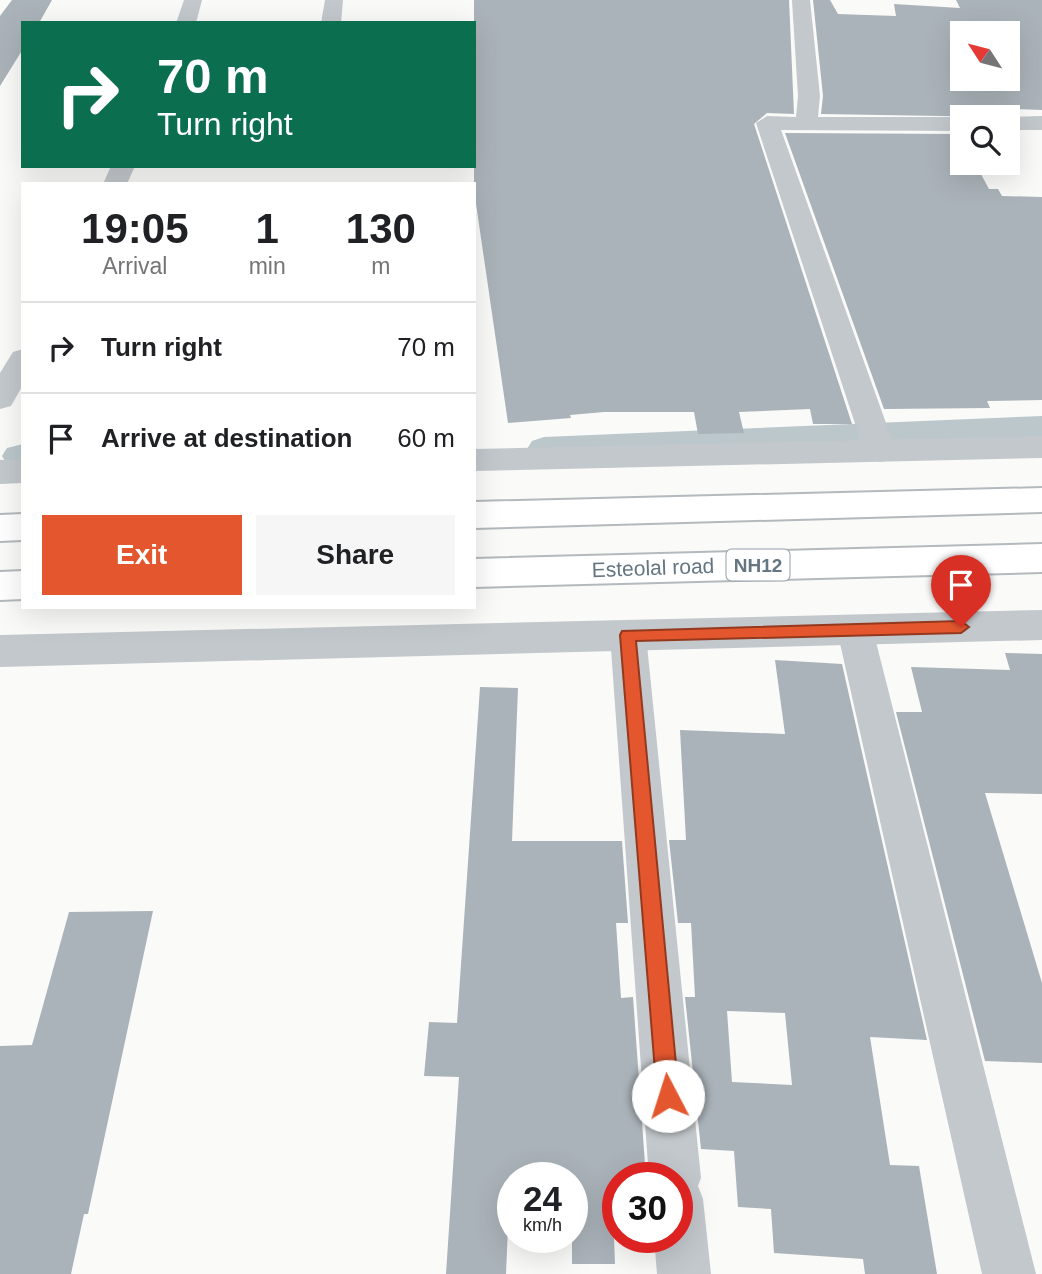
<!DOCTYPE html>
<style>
body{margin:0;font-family:Helvetica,sans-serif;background:#f6f6f6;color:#202124;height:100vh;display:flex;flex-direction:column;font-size:26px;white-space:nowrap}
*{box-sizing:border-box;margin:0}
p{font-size:23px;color:#757577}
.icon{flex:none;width:38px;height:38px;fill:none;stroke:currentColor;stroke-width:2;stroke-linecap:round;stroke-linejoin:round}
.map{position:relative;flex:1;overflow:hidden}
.side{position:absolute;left:21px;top:182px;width:455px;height:427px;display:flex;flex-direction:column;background:#fff;border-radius:0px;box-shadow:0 7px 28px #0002}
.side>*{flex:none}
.hud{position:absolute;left:21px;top:21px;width:455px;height:147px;border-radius:0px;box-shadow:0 7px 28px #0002;background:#0b6e4f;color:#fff;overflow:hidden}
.needle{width:46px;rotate:306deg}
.buttons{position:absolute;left:950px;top:21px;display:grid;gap:14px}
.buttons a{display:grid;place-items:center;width:70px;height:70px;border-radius:0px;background:#fff;box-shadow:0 7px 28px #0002;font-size:35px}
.speed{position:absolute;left:497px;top:1162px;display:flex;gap:14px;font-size:35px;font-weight:700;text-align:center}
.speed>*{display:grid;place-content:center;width:91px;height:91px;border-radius:50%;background:#fff;box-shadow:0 7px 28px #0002;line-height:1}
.speed small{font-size:18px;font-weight:400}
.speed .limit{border:10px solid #d22;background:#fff;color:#111}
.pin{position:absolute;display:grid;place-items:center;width:60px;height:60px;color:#fff;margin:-72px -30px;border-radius:50% 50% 50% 0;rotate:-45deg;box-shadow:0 0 7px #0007}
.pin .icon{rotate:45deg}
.me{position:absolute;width:77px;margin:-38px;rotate:355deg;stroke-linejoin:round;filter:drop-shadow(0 0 5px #0008)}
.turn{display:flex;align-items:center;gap:24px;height:147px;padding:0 21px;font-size:32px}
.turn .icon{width:91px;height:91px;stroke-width:2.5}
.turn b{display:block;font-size:49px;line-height:60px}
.eta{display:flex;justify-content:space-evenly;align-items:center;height:119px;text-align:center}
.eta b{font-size:42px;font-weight:700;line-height:49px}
.primary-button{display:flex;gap:14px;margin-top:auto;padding:14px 21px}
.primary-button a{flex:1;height:80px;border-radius:0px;background:#e4572e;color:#fff;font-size:28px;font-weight:700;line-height:80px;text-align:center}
.primary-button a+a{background:#f6f6f6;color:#202124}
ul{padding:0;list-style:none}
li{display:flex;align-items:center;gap:21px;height:91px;padding:0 21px;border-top:2px solid #e0e0e0}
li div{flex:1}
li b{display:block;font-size:26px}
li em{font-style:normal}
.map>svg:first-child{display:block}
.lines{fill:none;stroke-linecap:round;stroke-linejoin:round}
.canal{fill:#bbc7cb;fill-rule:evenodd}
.building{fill:#aab3b9;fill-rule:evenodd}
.trunk-casing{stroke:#b4b9bd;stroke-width:4}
.minor{fill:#c3c8cc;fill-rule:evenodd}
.tertiary{fill:#c3c8cc;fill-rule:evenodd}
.trunk{fill:#fff;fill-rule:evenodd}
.route{fill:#e4572e;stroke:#94391e;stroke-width:2}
.labels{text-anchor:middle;stroke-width:7;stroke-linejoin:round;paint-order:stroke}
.shield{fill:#fff;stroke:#939fa8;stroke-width:2}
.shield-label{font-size:19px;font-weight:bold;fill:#657683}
.street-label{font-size:21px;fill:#657683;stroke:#fff}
</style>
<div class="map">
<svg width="1042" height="1274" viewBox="0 0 1042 1274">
<rect width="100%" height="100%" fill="#fafaf8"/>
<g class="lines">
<!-- canal -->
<g class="canal">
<polygon points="1042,416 1042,438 544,461 532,457 527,449 532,441 544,437"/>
<polygon points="23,444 23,468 7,464 2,456 7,448"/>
</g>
</g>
<!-- building -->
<g class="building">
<polygon points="12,0 52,0 39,23 23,23 23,49 0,86 0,16"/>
<polygon points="474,0 789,0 794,114 767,113 754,124 852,424 813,424 810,409 739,412 744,433 698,434 694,412 604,412 570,415 571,418 508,423 474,190"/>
<path d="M813,0H830L838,14L896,16L894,4L960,8L956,0H1042V110L1016,109L1018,114L1001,117L821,114L823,96ZM962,33H1008V79H962Z"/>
<polygon points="785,133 959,134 962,139 962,163 975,163 989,189 998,189 1002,196 1042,197 1042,400 987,401 990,408 884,409"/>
<polygon points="1005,653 1042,654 1042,794 985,793 1042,983 1042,1063 985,1061 896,712 922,712 911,667 1010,670"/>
<path d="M775,660L842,664L927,1040L870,1037L890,1165L919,1166L937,1274H865L863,1259L774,1253L771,1209L738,1207L734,1151L701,1149L685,997H695L691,923H678L669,840H686L680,730L785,734ZM727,1011L785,1013L792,1085L732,1082Z"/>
<polygon points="480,687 518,688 512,841 622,841 628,923 616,923 621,998 633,997 646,1178 618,1178 618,1186 612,1186 615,1264 572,1264 572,1178 510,1178 506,1274 446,1274 459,1077 424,1076 429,1022 457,1023"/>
<polygon points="153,911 88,1214 84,1214 71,1274 0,1274 0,1046 32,1045 69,912"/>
</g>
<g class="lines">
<!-- trunk casing -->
<g class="trunk-casing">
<g id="trunk">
<polygon points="1042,488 1042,512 474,528 474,502"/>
<polygon points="23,514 23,540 0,541 0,515"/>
<polygon points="1042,544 1042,572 474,587 474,559"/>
<polygon points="23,571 23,599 0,600 0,572"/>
</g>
</g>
<!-- minor -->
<g class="minor">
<polygon points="184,0 202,0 196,23 176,23"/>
<polygon points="325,0 343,0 341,23 321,23"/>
<polygon points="792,0 810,0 820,96 818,117 962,117 962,131 781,130 896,451 891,459 880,462 869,459 864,451 756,123 767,116 796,117 798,96"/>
<polygon points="1042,116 1042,130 1008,130 1008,117 1004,117"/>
<polygon points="111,166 135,166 127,184 103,184"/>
<polygon points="23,349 23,385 11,406 0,409 0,373 13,352"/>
<polygon points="855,615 868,620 873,630 1036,1274 982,1274 837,630 842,620"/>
<polygon points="628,620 641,625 646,635 701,1178 698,1186 703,1199 711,1274 657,1274 654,1237 677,1237 677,1178 649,1178 610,635 615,625"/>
</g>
<!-- tertiary -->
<g class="tertiary">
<polygon points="1042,436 1042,458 474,471 474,449"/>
<polygon points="23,459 23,483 0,484 0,460"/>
<polygon points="1042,610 1042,640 0,667 0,635"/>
</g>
<!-- trunk -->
<use href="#trunk" class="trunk"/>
</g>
<!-- route -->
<polygon class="route" points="961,621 969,627 961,633 636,641 679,1096 676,1104 668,1107 661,1104 657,1096 620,635 622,631"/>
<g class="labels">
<!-- shield labels -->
<rect class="shield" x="726.5" y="549.5" width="63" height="31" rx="5"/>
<g class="shield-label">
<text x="758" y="572">NH12</text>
</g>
<!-- street labels -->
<g class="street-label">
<text transform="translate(653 568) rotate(-2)" y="7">Esteolal road</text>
</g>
</g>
</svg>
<div class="buttons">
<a><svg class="needle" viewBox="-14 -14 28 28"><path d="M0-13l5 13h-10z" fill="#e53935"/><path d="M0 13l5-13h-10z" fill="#757577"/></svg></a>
<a><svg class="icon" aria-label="search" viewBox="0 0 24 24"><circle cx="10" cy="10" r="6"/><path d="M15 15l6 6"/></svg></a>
</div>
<div class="speed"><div>24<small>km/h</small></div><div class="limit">30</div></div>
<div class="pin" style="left:961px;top:627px;background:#d93025"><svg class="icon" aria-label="arrive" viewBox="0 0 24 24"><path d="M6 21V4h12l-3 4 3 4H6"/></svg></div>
<svg class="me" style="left:668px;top:1096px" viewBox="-20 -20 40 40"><circle r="19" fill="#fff"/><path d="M0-13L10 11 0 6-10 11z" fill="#e4572e"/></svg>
<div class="hud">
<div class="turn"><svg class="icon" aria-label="right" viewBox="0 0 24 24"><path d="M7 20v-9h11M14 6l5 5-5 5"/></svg><div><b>70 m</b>Turn right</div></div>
</div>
<section class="side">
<div class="eta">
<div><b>19:05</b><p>Arrival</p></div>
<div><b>1</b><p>min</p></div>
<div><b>130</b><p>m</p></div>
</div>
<ul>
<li><svg class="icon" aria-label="right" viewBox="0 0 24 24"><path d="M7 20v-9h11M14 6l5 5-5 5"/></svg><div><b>Turn right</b></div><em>70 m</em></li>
<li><svg class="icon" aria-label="arrive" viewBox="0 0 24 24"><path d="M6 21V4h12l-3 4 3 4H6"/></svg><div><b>Arrive at destination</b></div><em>60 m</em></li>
</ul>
<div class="primary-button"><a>Exit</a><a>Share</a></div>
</section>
</div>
